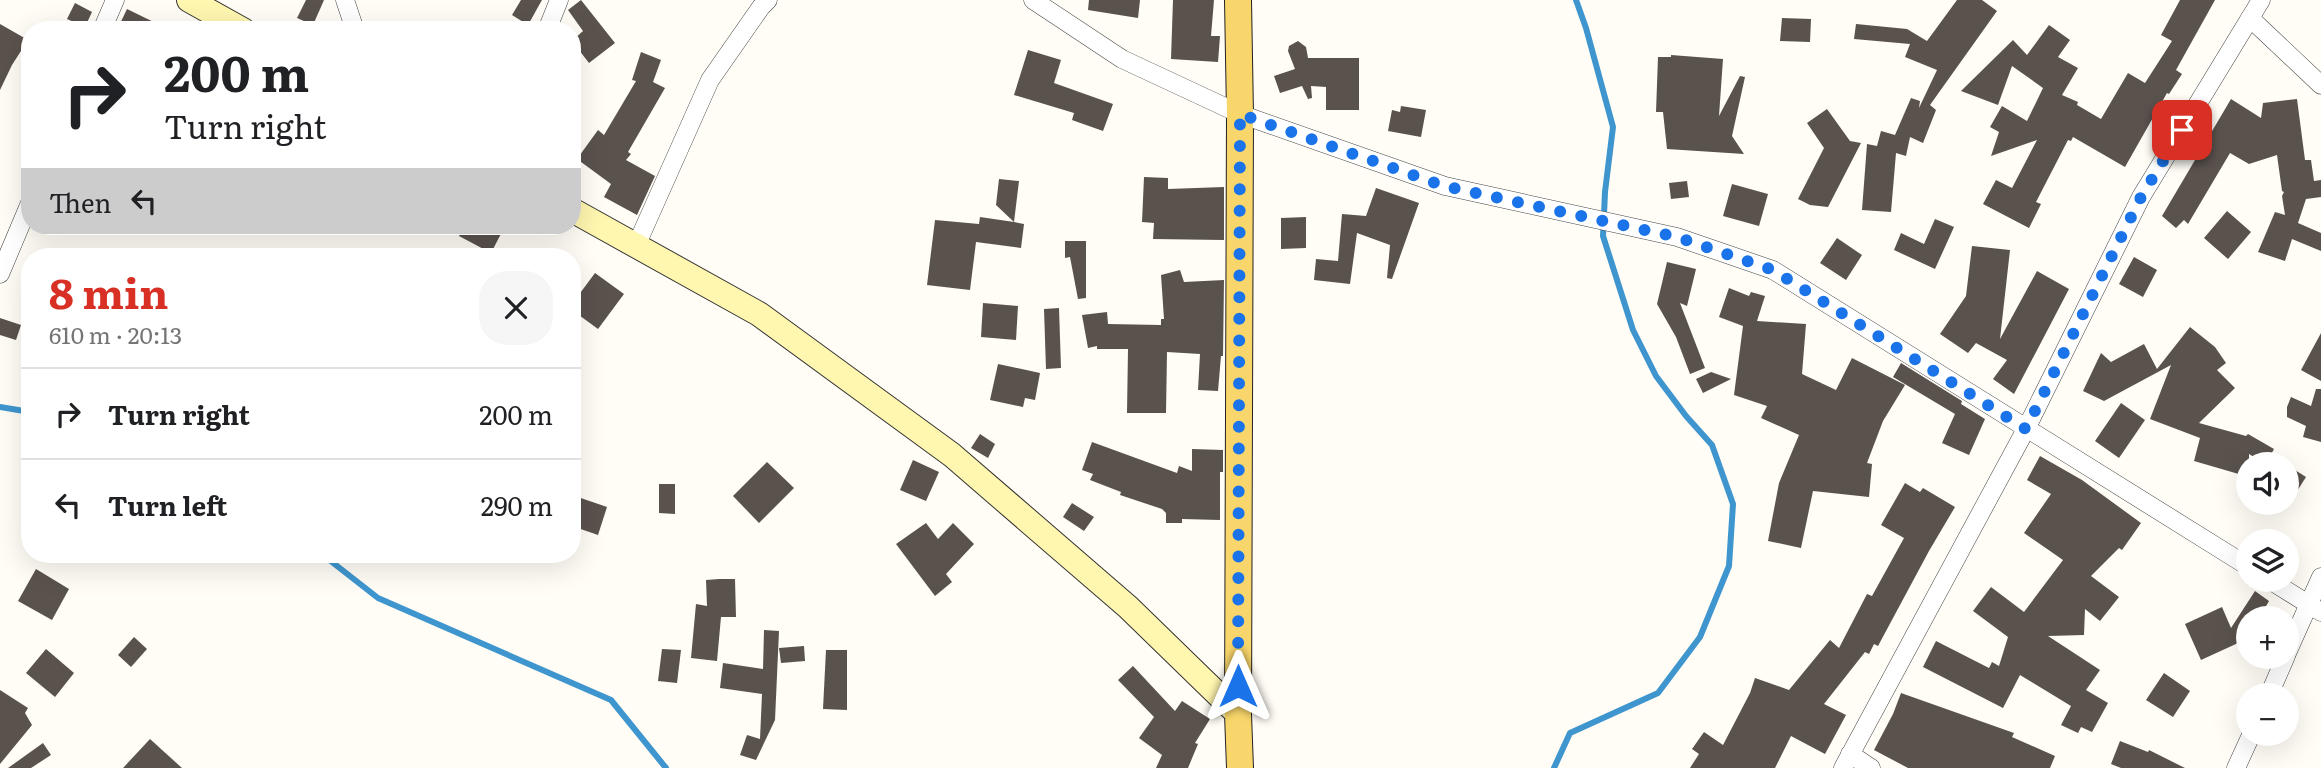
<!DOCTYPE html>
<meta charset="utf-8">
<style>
body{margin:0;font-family:Literata,serif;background:#f6f6f6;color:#202124;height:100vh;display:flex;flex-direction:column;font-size:26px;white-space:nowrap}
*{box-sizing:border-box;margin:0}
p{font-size:23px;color:#757577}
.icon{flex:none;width:38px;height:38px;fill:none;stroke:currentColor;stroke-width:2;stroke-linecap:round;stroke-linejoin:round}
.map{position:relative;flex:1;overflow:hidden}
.sheet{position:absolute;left:21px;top:248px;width:560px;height:315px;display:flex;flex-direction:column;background:#fff;border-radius:28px;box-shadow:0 7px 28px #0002}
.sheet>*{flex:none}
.hud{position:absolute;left:21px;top:21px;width:560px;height:214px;border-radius:28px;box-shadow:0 7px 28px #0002;background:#fff;color:#202124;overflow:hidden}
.buttons{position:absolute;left:2236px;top:452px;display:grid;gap:14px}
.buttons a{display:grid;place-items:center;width:63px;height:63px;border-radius:50%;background:#fff;box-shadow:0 7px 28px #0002;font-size:35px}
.pin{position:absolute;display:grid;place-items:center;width:60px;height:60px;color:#fff;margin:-30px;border-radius:14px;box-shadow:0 4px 10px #0006}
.me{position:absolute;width:77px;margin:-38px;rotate:0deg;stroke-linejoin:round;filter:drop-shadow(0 0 5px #0008)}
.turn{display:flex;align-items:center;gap:24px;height:147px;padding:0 28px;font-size:32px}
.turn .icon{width:91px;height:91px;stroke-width:2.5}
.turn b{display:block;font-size:49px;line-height:60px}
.then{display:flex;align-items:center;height:66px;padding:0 28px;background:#0003;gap:14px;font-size:26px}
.round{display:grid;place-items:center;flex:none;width:74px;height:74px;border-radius:28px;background:#f6f6f6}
.head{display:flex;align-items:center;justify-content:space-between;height:119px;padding:0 28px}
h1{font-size:42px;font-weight:700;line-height:52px;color:#d93025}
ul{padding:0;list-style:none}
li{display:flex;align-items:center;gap:21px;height:91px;padding:0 28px;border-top:2px solid #e0e0e0}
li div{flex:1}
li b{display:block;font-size:26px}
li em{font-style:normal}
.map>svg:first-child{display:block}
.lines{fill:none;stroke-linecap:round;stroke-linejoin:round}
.stream{stroke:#3f96cf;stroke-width:6}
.building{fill:#5a524d}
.street-casing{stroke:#444;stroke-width:19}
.secondary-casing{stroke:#333;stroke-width:26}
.primary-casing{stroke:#222;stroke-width:28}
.street{stroke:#fff;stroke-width:18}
.secondary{stroke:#fff6b0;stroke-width:24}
.primary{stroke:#f9d66b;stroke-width:26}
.route{stroke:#1a73e8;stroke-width:12;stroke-dasharray:0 21.6}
</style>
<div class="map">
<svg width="2321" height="768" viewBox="0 0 2321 768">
<rect width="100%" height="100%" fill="#fffdf5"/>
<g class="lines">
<!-- stream -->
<g class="stream">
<polyline points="0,407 30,412"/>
<polyline points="323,555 378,598 611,700 666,768"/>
<polyline points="1554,768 1570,733 1658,693 1700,637 1729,566 1733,504 1712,445 1686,416 1656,376 1633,330 1603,236 1605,192 1613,127 1586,28 1576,0"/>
</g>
</g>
<!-- building -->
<g class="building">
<polygon points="306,0 324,0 313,25 297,18"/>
<polygon points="521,0 542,0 528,25 512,15"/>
<polygon points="581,0 615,43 589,63 572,41 583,31 568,10"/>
<polygon points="1089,0 1140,0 1138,18 1088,10"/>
<polygon points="1173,0 1214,0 1211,36 1220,36 1218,62 1171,59"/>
<polygon points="1957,0 1982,0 1997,11 1930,105 1936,110 1923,143 1910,137 1906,156 1896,153 1891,212 1862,210 1867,144 1877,146 1881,131 1895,135 1911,98 1920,101 1919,108 1937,70 1905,57 1910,44 1854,39 1856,24 1907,29 1927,41"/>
<polygon points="2180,0 2215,0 2176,70 2182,74 2169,94 2167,93 2125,167 2073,137 2071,141 2068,140 2036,202 2041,204 2029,228 1983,204 1996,180 2012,188 2037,140 1991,156 1999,132 1990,127 2002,106 2027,121 2043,88 2012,66 1998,105 1961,91 2013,40 2027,55 2049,25 2070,40 2058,57 2078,68 2062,95 2078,102 2077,105 2101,119 2128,73 2145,83 2172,41 2161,35"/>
<polygon points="75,3 92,12 85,27 67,19"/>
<polygon points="127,9 170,30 117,30"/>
<polygon points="1782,18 1811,19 1810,42 1780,41"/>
<polygon points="0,24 28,40 12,65 0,90"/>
<polygon points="1298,41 1306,47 1308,58 1359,58 1359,110 1326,110 1326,87 1311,86 1312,98 1308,99 1302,86 1280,93 1274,76 1295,69 1288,51 1289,46"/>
<polygon points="1028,50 1061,60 1054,83 1113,104 1103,131 1072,120 1074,113 1014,95"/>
<polygon points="641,52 661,60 653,82 665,88 628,152 631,154 626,160 655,176 637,215 604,197 611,184 577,159 598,130 604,135 636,81 632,80"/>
<polygon points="1671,55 1723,59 1719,116 1740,76 1745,77 1732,136 1744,154 1667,149 1663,112 1656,112 1658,57 1671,57"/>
<polygon points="2231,99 2261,118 2263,103 2297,99 2305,160 2311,160 2314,181 2321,180 2321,197 2306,199 2298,223 2321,233 2321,251 2292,239 2285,261 2258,252 2275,212 2285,215 2282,196 2284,192 2282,191 2277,155 2249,164 2230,153 2188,224 2184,220 2176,228 2162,216"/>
<polygon points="1401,106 1426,110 1421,137 1388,131 1392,110 1400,112"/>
<polygon points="1827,109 1850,141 1861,143 1828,207 1810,205 1798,199 1824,148 1807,123"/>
<polygon points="1144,177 1168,178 1168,189 1224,187 1224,240 1153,239 1154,223 1142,222"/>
<polygon points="999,179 1019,181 1014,222 1024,224 1021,248 976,242 970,290 927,285 935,220 979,224 980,217 1014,222 996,205"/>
<polygon points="1687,181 1689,197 1671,199 1669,183"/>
<polygon points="1732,184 1768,194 1759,226 1723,216"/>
<polygon points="1376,188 1419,203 1392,279 1387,278 1390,245 1357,233 1350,284 1314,280 1316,259 1338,261 1342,214 1366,216"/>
<polygon points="2227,211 2251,232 2228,259 2204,238"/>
<polygon points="1306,217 1306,248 1281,249 1281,218"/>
<polygon points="1935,219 1954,227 1935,269 1894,250 1901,233 1924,244"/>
<polygon points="464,226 505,226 491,253 459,236"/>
<polygon points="1837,238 1862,255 1846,280 1820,263"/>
<polygon points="1065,241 1086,241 1086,298 1078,299 1070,257 1065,258"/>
<polygon points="1972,246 2010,250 2000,339 2037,271 2069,289 2014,394 1993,379 2007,360 1976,343 1968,353 1940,334 1966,296"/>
<polygon points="2134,257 2157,270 2143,297 2119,284"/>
<polygon points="1667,262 1696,269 1687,306 1680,303 1705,368 1690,374 1676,337 1657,304"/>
<polygon points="1180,270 1184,282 1224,280 1223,356 1221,356 1218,391 1198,390 1200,354 1167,352 1166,413 1127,413 1128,349 1097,349 1097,346 1088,348 1082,315 1107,312 1108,324 1161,325 1161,319 1164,319 1161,275"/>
<polygon points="595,273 624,294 598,329 572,310 572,304"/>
<polygon points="1729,288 1749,296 1751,292 1765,296 1757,321 1806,324 1802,374 1836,390 1852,358 1905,385 1883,421 1867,463 1872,464 1869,497 1813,491 1801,548 1768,541 1779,483 1799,435 1761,418 1767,406 1734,395 1743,326 1719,317"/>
<polygon points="983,303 1018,306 1016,340 981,337"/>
<polygon points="1059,308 1061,368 1046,369 1044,309"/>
<polygon points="0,318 21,325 16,340 0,335"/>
<polygon points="2190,327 2215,347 2226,363 2217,370 2235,388 2199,423 2246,436 2248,434 2274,449 2266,464 2249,454 2249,477 2194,461 2200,438 2150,419 2171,365 2104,401 2083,391 2101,353 2111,362 2144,344 2157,369"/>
<polygon points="2321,333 2321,381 2301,370"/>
<polygon points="1901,363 1962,401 1961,404 1985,419 1969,455 1942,443 1955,414 1893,377"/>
<polygon points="998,364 1040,373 1035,400 1025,398 1023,407 990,400"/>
<polygon points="1711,372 1731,379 1703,393 1696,379"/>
<polygon points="2316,389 2321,389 2321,442 2303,437 2306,426 2287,417 2287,407 2291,397 2311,406"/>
<polygon points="2121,403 2145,420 2119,458 2095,441"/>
<polygon points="980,434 995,444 988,458 971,448"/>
<polygon points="1092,442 1177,473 1179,466 1192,471 1192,449 1223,450 1223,472 1220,472 1220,520 1182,519 1182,523 1166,523 1166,513 1162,509 1120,495 1121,492 1090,480 1093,474 1082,470"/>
<polygon points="2040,456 2082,480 2141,523 2122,550 2119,548 2091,576 2119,597 2100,621 2085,609 2084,635 2048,636 2100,670 2086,690 2108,703 2092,732 2081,727 2078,733 2061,725 2071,706 2020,675 2003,708 1923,667 1936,641 1989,668 1992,662 1999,666 2008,637 1973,611 1991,587 2024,612 2063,560 2024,533 2051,494 2027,480"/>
<polygon points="913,460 939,472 926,501 900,490"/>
<polygon points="767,462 794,488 759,523 733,496"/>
<polygon points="2287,465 2306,477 2287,507"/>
<polygon points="1905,483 1920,492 1923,488 1955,507 1929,551 1878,646 1874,644 1869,654 1865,652 1824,704 1846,715 1825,754 1791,736 1775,768 1690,768 1699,754 1692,749 1704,732 1723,745 1750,693 1755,678 1789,690 1830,640 1839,648 1867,594 1872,596 1904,538 1881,525"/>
<polygon points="659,484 675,484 675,514 659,513"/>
<polygon points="572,495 607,507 598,535 572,526"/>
<polygon points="1072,503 1094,517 1084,531 1063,517"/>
<polygon points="926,523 938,539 953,523 974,544 946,574 952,582 935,596 896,544"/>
<polygon points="36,569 69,589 52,620 18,601"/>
<polygon points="719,579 735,579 736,617 721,617 717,661 691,658 696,604 707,606 706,580"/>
<polygon points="2255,591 2269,601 2259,618 2249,618 2249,638 2201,660 2185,624 2222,607 2231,628"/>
<polygon points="764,630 779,631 775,720 756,760 740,755 747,735 760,739 762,694 720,688 723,663 763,669"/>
<polygon points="134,637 147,649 131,667 118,655"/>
<polygon points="804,646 805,661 781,663 779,648"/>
<polygon points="46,649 74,673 55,697 26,673"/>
<polygon points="662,649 681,650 677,683 658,681"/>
<polygon points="826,650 847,650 847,710 823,709"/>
<polygon points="1133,666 1175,711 1182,701 1210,719 1195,743 1198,744 1188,768 1156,768 1162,755 1139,738 1154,717 1118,680"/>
<polygon points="2164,673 2190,691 2173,717 2146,700"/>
<polygon points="0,690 28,708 25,713 32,725 0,764"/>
<polygon points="1901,693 2014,733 2012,737 2055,756 2050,768 1908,768 1874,750 1893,714"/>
<polygon points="150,739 182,768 123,768"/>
<polygon points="2120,741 2148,752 2149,750 2185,768 2121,768 2111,764"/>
<polygon points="43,743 51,755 31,768 8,768"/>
</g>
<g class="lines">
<!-- street casing -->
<g class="street-casing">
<g id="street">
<polyline points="345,0 355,30"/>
<polyline points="1033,0 1122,59 1240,114 1445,186 1677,237 1773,270 2249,567"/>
<polyline points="2250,18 2321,85"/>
<polyline points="102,30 115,0"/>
<polyline points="547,30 559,0"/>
<polyline points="636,246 710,80 761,7 768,0"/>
<polyline points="0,274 30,203"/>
<polyline points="2268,579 2321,612"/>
<polyline points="2287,653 2321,577"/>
<polyline points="2269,695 2286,656"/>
<polyline points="1850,754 1871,768"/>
<polyline points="1843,768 2026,429 2141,197 2261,0"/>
<polyline points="2236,768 2252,733"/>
</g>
</g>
<!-- secondary casing -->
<g class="secondary-casing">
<g id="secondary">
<polyline points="189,0 243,30"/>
<polyline points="572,210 759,314 952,455 1128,607 1238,714"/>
</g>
</g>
<!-- primary casing -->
<g class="primary-casing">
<polyline id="primary" points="1238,0 1240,114 1238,714 1240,768"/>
</g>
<!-- street -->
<use href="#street" class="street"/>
<!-- secondary -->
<use href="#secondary" class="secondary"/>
<!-- primary -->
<use href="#primary" class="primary"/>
</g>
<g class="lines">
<!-- route -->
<polyline class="route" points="1238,686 1240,114 1444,186 1677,237 1773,270 2026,429 2141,197 2182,130"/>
</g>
</svg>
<div class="buttons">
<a><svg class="icon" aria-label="sound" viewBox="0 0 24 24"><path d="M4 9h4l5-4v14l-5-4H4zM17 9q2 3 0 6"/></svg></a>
<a><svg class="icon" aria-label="layers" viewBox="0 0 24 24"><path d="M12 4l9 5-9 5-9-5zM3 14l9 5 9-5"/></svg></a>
<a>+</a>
<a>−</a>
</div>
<div class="pin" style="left:2182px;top:130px;background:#d93025"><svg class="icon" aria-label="arrive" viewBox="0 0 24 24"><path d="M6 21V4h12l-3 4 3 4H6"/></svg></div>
<svg class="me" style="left:1238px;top:686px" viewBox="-20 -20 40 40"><path d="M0-17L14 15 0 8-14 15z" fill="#1a73e8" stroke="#fff" stroke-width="4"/></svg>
<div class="hud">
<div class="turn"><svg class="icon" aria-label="right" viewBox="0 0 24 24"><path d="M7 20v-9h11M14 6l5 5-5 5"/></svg><div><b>200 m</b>Turn right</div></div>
<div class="then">Then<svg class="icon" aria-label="left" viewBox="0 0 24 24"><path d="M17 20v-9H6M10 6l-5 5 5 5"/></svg></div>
</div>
<section class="sheet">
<div class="head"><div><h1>8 min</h1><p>610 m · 20:13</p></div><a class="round"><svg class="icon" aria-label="close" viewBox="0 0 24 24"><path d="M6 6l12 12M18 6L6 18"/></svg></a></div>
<ul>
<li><svg class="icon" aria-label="right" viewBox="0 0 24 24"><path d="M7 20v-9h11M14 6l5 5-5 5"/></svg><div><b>Turn right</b></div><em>200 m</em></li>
<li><svg class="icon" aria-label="left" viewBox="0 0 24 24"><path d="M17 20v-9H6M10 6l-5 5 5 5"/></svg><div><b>Turn left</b></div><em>290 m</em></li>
</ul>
</section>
</div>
